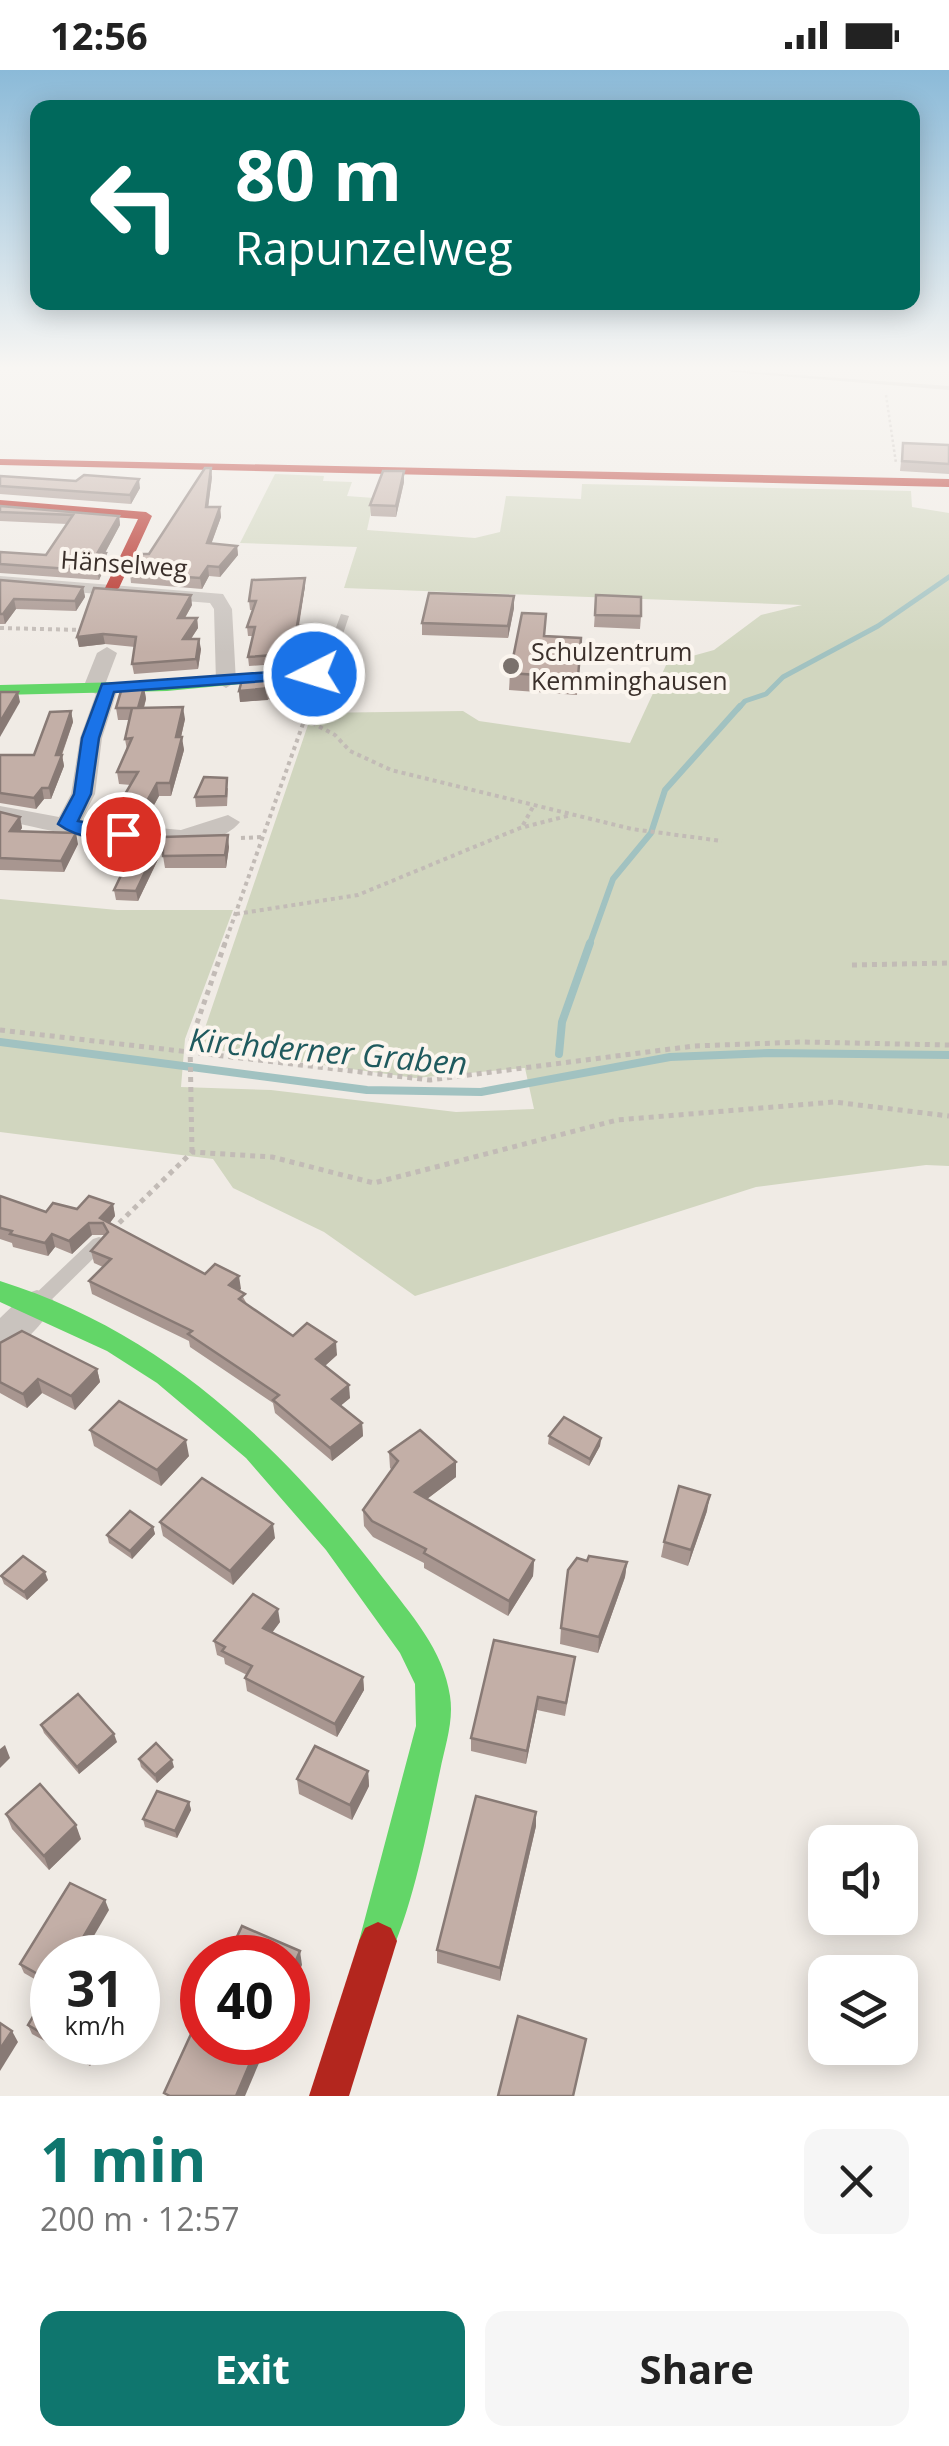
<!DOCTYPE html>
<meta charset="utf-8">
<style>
body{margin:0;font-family:"Open Sans",sans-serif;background:#f6f6f6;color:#222;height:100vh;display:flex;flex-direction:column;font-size:38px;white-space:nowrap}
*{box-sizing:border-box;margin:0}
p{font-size:32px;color:#767676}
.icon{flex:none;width:55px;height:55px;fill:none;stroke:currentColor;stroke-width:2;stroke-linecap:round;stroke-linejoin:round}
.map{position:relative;height:2026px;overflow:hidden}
.sheet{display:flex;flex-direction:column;background:#fff;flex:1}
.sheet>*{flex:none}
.top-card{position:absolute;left:30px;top:30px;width:890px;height:210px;border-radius:20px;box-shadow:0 5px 25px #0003;background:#00695c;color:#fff;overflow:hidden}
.tools{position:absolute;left:808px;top:1755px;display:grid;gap:20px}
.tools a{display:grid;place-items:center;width:110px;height:110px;border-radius:20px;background:#fff;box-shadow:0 5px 25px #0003;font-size:50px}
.speed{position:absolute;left:30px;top:1865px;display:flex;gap:20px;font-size:50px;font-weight:700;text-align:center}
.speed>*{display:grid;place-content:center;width:130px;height:130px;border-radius:50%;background:#fff;box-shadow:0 5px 25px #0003;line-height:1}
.speed small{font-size:25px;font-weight:400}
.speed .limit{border:15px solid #d22;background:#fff;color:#111}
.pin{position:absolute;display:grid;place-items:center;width:85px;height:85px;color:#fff;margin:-42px;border:5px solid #fff;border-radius:50%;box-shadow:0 2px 10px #0007}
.me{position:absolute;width:110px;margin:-55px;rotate:265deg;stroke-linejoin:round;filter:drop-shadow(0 0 8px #0008)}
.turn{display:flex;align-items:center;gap:35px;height:210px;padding:0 40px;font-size:45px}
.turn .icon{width:130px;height:130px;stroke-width:2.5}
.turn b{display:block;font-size:70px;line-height:85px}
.round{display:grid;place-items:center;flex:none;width:105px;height:105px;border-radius:20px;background:#f6f6f6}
.summary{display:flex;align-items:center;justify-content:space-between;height:170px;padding:0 40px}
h1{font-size:60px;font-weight:700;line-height:75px;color:#0f766e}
.action{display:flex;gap:20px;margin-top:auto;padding:20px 40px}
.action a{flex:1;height:115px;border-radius:20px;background:#0f766e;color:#fff;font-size:40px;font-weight:700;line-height:115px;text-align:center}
.action a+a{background:#f6f6f6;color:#222}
.status{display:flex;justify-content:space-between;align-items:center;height:70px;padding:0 50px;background:#fff;direction:ltr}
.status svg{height:28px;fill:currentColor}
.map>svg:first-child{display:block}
.green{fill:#d1d6bf}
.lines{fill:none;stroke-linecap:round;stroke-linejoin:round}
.stream-far2{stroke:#a1c2c1;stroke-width:5}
.stream-far1{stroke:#a1c2c1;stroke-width:6}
.stream{stroke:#a1c2c1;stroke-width:8}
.path-far2{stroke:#c2bbb6;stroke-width:2.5;stroke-dasharray:2.5 2.5;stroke-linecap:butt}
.path-far1{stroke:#c2bbb6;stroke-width:4;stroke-dasharray:4 4;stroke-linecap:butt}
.path{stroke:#c2bbb6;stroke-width:5;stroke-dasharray:5 5;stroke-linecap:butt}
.lane{fill:#c9c3be;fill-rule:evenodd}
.street{fill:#c9c3be;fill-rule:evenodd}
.fast{fill:#63d668;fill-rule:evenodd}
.jam{fill:#b3261e;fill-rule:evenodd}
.wall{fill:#a89690}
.shaded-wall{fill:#887a75}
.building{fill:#c3afa7;stroke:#887a75;stroke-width:2.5}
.route{fill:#1a73e8;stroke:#114b97;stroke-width:2.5}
.poi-dot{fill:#7a716c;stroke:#fbf5ee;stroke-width:4}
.labels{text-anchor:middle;stroke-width:8;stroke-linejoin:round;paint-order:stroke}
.far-street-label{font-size:25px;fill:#3b302b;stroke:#fbf5ee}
.far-poi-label{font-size:25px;fill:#3b302b;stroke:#fbf5ee;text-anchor:start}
.water-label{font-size:32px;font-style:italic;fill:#1f5a5e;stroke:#fbf5ee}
</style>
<div class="status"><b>12:56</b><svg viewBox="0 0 49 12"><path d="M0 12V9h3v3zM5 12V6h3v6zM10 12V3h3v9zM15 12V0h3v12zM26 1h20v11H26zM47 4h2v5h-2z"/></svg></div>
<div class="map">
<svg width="949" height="2026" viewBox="0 0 949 2026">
<rect width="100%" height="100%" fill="#f0ebe5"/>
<!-- green -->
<polygon class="green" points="275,404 324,406 323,411 352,412 347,426 374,428 367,460 475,468 500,462 506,426 581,429 582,414 911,421 912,437 949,443 949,1096 926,1095 756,1117 415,1226 324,1162 233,1118 213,1089 0,1062 0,829 117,840 233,840 185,969 181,1017 271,1020 456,1042 534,1039 525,998 415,1008 203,978 206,955 312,643 463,641 479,651 630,673 667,593 714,580 761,545 802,535 344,518 357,477 240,473"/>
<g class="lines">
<!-- stream-far2 -->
<polyline class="stream-far2" points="738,639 745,631 766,624 783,607 878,556 949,507"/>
<!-- stream-far1 -->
<polyline class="stream-far1" points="589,876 613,809 651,763 665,720 740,636"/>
<!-- stream -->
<g class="stream">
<polyline points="0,972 367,1020 481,1022 670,987 769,983 949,985"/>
<polyline points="559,984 562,952 590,873"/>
</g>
<!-- path-far2 -->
<polyline class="path-far2" points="886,325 896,393"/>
<!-- path-far1 -->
<g class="path-far1">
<polyline points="0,558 82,560"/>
<polyline points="305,649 335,665 350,681 391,700 632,759 722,771"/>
<polyline points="523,755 534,735"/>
<polyline points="241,768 263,767"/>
<polyline points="236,844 358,825 520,758 571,745"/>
<polyline points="224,876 315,620"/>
</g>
<!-- path -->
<g class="path">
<polyline points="852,895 949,893"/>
<polyline points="0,960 430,1010 694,976 803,972 949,975"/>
<polyline points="192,1082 190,973 225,873"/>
<polyline points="112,1160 192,1082 272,1087 374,1113 617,1050 834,1032 949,1046"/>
</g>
<!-- lane -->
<g class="lane">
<polygon points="729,300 949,316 949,320 732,302"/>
<polygon points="341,544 349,546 333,594 324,605 316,605 315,603 323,593"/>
<polygon points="99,1167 105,1169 107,1173 105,1177 43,1238 37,1240 31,1238 28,1233 31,1228 93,1169"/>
</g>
<!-- street -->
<g class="street">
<polygon points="0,506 223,524 232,539 236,612 226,618 216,612 214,539 210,533 0,516"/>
<path d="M107,577L117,583L106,612L118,618L102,668L95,724L81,751L181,760L228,745L240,752C198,802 56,760 0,750V736L59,747L71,724L80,668L96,624L83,618L97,583Z"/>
<path d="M37,1220L49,1224L55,1233C44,1253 21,1278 0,1285V1248L25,1224Z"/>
</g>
<!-- fast -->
<g class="fast">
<polygon points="320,598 328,603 325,606 167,621 0,625 0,615 167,611"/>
<path d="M0,1211C163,1262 282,1376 383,1508C410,1543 444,1581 450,1626C454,1651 445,1676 440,1701C427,1762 415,1827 391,1884L378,1890L365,1884L359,1871L416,1656L415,1614L400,1583L326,1480L246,1388L157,1313L107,1281L0,1232Z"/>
</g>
<!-- jam -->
<g class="jam">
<polygon points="0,389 949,409 949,417 0,395"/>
<polygon points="0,430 146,442 152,446 119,518 112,522 105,518 138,449 0,438"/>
<polygon points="378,1852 391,1858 397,1871 349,2026 309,2026 359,1871 365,1858"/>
</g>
</g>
<!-- wall -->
<g class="wall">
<polygon points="903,373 949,375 949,404 900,401"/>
<polygon points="404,401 404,412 396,447 371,446 370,435"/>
<polygon points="0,406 140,418 131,434 0,424"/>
<polygon points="212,407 208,437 220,437 221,447 211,474 237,476 238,485 220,507 209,506 202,519 131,513 130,503 149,484"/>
<polygon points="0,436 119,446 120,455 105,483 107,492 99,510 0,503 0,482 46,485 67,454 0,451"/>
<polygon points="0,510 83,517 85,527 76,541 16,539 5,554 0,554"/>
<polygon points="305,516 299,556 325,564 316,591 249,596 248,587 253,566 248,566 247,557 253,540 250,540 249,531"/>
<polygon points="596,525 641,546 640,559 594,557"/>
<polygon points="192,535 185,548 197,548 198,558 191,569 201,579 198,599 134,604 132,594 135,577 105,574 79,577 77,567"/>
<polygon points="514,538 508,568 422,565 422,553"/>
<polygon points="545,566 581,568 577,625 509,620 510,603"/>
<polygon points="292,616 292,627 240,632 239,621"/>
<polygon points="144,617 146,629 144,638 185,649 181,667 184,680 171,726 159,726 144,753 120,751 117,738 131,715 119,714 117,702 127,680 125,669 129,650 118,650 116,638"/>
<polygon points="71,641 73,652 62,685 64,696 51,729 44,729 36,739 0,733 0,685 34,685"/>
<polygon points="228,718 227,736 196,737 195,727"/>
<polygon points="0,742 20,747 22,758 20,761 78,774 64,802 0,800"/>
<polygon points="229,777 226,798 165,798 163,786"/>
<polygon points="162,781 138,831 116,830 114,820"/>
<polygon points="0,1126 46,1142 113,1134 115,1146 109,1154 205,1204 241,1219 239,1220 247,1234 293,1266 337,1285 325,1296 350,1328 340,1336 362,1353 363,1366 332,1391 275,1343 273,1333 190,1277 189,1271 92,1224 89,1211 103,1197 94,1193 91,1181 104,1165 92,1165 72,1184 55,1177 48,1186 13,1177 12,1173 0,1169"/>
<polygon points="0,1273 97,1299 100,1312 75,1340 42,1323 27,1338 0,1323"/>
<polygon points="90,1360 189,1386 161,1416 94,1376"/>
<polygon points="549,1366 601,1368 600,1376 589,1396 548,1374"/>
<polygon points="389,1382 456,1392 456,1407 427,1429 534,1490 533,1506 508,1546 424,1498 424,1493 373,1467 364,1456 363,1440 392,1400 390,1398"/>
<polygon points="707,1441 688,1496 661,1487 664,1472"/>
<polygon points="160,1452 275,1468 233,1515 163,1466"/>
<polygon points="153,1457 155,1464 132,1489 109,1473 107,1465"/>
<polygon points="587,1491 627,1492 625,1507 598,1583 560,1574 561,1558"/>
<polygon points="1,1506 48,1510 27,1530 4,1514"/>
<polygon points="280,1552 272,1562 363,1607 364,1620 337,1667 247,1621 245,1608 247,1605 225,1594 224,1588 217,1585 214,1571"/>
<polygon points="575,1587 565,1646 537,1640 526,1694 471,1681 471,1668"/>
<polygon points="41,1655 117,1672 79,1704 44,1663"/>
<polygon points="139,1689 174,1697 157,1713 141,1697"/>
<polygon points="368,1701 369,1716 352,1750 299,1724 297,1709"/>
<polygon points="189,1732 191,1740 177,1768 145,1757 143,1749"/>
<polygon points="536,1742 536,1756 500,1911 437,1893 437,1880"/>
<polygon points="6,1744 81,1769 49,1800 12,1759"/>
<polygon points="109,1840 52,1888 52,1972 103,1972 90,1996 32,1964 28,1955 50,1918 24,1903 20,1894"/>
</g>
<!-- shaded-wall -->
<g class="shaded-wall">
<polygon points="211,398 212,407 207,446 206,437"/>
<polygon points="404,401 404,412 396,447 396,436"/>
<polygon points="139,409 140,418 131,434 130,425"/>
<polygon points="220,437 221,447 208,483 207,473"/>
<polygon points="119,446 120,455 100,492 98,482"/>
<polygon points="237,476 238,485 220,507 219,497"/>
<polygon points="106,483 107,492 99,510 97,501"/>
<polygon points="208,496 209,506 202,519 200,508"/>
<polygon points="305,508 305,516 297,564 297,556"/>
<polygon points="83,517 85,527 76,541 75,531"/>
<polygon points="191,525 192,535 179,558 178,548"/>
<polygon points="514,526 514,538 508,568 508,556"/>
<polygon points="14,529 16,539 5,554 3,544"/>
<polygon points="197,548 198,558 184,579 183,569"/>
<polygon points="324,556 325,564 316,591 315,582"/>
<polygon points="103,564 105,574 79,577 77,567"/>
<polygon points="199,569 201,579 198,599 196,589"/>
<polygon points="144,617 146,629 140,650 138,638"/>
<polygon points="266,619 268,630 240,632 239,621"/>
<polygon points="18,622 20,632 0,667 0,652"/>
<polygon points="183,637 185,649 178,680 176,667"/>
<polygon points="71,641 73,652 60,689 62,685 64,696 51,729 49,718 56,685"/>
<polygon points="182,667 184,680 171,726 170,713"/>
<polygon points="157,713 159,726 144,753 142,740"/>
<polygon points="42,718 44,729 36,739 34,728"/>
<polygon points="20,747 22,758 12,772 10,761"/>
<polygon points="76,763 78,774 64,802 61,791"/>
<polygon points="228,765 229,777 226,798 225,785"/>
<polygon points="160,771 162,781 138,831 136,821"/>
<polygon points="113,1134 115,1146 106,1158 100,1148"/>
<polygon points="89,1153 92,1165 72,1184 69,1171"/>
<polygon points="52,1164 55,1177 48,1186 45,1173"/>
<polygon points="239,1206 241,1219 231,1227 229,1215"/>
<polygon points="336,1272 337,1285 318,1302 316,1289"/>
<polygon points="97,1299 100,1312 75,1340 71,1326"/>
<polygon points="38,1309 42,1323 27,1338 23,1324"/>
<polygon points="349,1315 350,1328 333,1342 332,1329"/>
<polygon points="362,1353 363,1366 332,1391 330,1378"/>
<polygon points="601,1368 600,1376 589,1396 590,1389"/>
<polygon points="186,1370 189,1386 161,1416 157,1400"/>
<polygon points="456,1392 456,1407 415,1438 415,1422"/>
<polygon points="710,1425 707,1441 688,1496 691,1480"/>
<polygon points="273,1454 275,1468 233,1515 230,1501"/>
<polygon points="153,1457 155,1464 132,1489 130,1481"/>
<polygon points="534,1490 533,1506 508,1546 509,1531"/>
<polygon points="627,1492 625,1507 598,1583 599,1567"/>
<polygon points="45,1502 48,1510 27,1530 24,1522"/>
<polygon points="278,1539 280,1552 266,1571 263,1558"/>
<polygon points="363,1607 364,1620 337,1667 335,1654"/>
<polygon points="538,1627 537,1640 526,1694 527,1681"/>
<polygon points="114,1664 117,1672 79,1704 77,1697"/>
<polygon points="5,1675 10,1688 0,1698 0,1679"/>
<polygon points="172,1690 174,1697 157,1713 155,1705"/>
<polygon points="368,1701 369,1716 352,1750 350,1735"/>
<polygon points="189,1732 191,1740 177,1768 175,1761"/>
<polygon points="536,1742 536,1756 500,1911 500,1898"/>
<polygon points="76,1755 81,1769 49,1800 44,1786"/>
<polygon points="105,1830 109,1840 81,1888 71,1888"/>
<polygon points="300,1881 302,1895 288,1928 288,1909"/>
<polygon points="12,1961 18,1972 0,2001 0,1979"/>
<polygon points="94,1972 103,1972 90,1996 86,1988"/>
<polygon points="259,1972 268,1972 245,2026 236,2026"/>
</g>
<!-- building -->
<g class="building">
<polygon points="903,373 949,375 949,394 902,391"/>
<polygon points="205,398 211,398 206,437 220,437 207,473 237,476 219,497 208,496 200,508 130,503 139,484 149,484"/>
<polygon points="383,401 404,401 396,436 370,435"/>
<polygon points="84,405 139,409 130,425 0,416 0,406 76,411"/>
<polygon points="0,436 119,446 98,482 106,483 97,501 0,494 0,482 46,485 73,445 0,442"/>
<polygon points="305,508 297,556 324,556 315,582 248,587 255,557 247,557 256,531 249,531 252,510"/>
<polygon points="0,510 83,517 75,531 14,529 3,544 0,544"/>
<polygon points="94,518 191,525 178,548 197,548 183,569 199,569 196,589 132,594 136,567 103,564 77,567"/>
<polygon points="429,523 514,526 508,556 422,553"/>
<polygon points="596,525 641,527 641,546 595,545"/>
<polygon points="522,543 546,544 544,566 581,568 578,608 510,603"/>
<polygon points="289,606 292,616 239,621 242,610"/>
<polygon points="144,617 138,638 183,637 176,667 182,667 170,713 157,713 142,740 117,738 138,702 117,702 132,668 125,669 132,638 138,638 116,638 122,618"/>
<polygon points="0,622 18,622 0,652"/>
<polygon points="71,641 56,685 62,685 49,718 42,718 34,728 0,723 0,685 34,685 50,642"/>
<polygon points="204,707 227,708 226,726 195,727"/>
<polygon points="0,742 20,747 10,761 76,763 61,791 0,788"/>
<polygon points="228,765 225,785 163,786 163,767"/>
<polygon points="160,771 136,821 114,820 137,772"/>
<polygon points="0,1126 46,1142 53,1133 77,1139 89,1126 113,1134 100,1148 205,1204 215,1194 239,1206 229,1215 245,1224 239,1229 293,1266 307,1253 336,1272 316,1289 349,1315 332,1329 362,1353 330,1378 273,1330 279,1325 188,1264 192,1261 89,1211 111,1189 91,1181 108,1162 103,1153 89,1153 69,1171 52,1164 45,1173 10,1164 12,1161 0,1158"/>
<polygon points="22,1261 97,1299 71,1326 38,1309 23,1324 0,1312 0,1273"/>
<polygon points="119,1331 186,1370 157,1400 90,1360"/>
<polygon points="564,1347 601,1368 590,1389 549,1366"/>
<polygon points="420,1360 456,1392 415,1422 534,1490 509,1531 424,1483 426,1479 372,1451 363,1440 398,1391 389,1382"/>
<polygon points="202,1408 273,1454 230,1501 160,1452"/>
<polygon points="679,1416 710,1425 691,1480 664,1472"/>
<polygon points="130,1441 153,1457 130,1481 107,1465"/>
<polygon points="23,1486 45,1502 24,1522 1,1506"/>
<polygon points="589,1486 627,1492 599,1567 561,1558 568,1500 577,1488 587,1491"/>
<polygon points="253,1524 278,1539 263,1558 363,1607 335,1654 245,1608 252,1596 222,1581 225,1577 214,1571"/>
<polygon points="494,1570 575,1587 566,1633 538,1627 527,1681 471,1668"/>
<polygon points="78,1624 114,1664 77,1697 41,1655"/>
<polygon points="156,1673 172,1690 155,1705 139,1689"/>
<polygon points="315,1676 368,1701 350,1735 297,1709"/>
<polygon points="40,1714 76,1755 44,1786 6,1744"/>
<polygon points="157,1721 189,1732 175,1761 143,1749"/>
<polygon points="476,1726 536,1742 500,1898 437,1880"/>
<polygon points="70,1813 105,1830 71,1888 52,1888 52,1912 20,1894"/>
<polygon points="242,1856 300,1881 288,1909 288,1888 227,1888"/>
<polygon points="52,1914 52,1969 28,1955"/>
<polygon points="202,1940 202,1972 259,1972 236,2026 170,2026 164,2023"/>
<polygon points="518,1946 586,1969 573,2026 498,2026"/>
<polygon points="0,1953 12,1961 0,1979"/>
<polygon points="59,1972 94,1972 86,1988"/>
</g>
<!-- sky -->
<linearGradient id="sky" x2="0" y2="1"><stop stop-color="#8bbad8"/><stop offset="0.51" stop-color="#f8f6f3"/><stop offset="1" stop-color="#f8f6f3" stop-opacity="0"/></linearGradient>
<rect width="949" height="583" fill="url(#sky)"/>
<!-- route -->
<path class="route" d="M314,599L322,604L320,607L114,622L99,668L91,724L78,751L123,759L132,764C115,777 74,766 58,754L74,724L82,668L102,614Z"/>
<!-- markers -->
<circle class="poi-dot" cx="511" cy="596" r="10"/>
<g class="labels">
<!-- far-street labels -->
<g class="far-street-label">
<text transform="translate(124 494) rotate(4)" y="9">Hänselweg</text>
</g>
<!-- far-poi labels -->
<g class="far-poi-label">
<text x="531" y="591">Schulzentrum<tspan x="531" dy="29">Kemminghausen</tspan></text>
</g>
<!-- water labels -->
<g class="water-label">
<text transform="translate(328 982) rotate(5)" y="11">Kirchderner Graben</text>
</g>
</g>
</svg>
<div class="tools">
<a><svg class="icon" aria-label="sound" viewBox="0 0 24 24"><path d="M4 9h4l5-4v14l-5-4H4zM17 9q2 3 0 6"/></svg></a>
<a><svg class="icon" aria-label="layers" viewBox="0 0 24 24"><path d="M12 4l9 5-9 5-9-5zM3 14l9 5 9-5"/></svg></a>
</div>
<div class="speed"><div>31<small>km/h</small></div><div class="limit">40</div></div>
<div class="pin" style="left:123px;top:764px;background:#d93025"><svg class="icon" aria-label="arrive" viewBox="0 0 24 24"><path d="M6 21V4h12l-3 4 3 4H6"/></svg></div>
<svg class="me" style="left:314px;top:604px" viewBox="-20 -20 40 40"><circle r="17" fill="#1a73e8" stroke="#fff" stroke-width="3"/><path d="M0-11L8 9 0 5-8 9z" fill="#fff"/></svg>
<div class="top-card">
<div class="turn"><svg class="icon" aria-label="left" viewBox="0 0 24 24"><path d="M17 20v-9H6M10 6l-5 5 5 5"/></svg><div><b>80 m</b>Rapunzelweg</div></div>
</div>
</div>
<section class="sheet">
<div class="summary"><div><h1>1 min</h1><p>200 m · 12:57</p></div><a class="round"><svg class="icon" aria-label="close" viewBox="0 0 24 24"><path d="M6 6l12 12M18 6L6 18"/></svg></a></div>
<div class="action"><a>Exit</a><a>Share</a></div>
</section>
